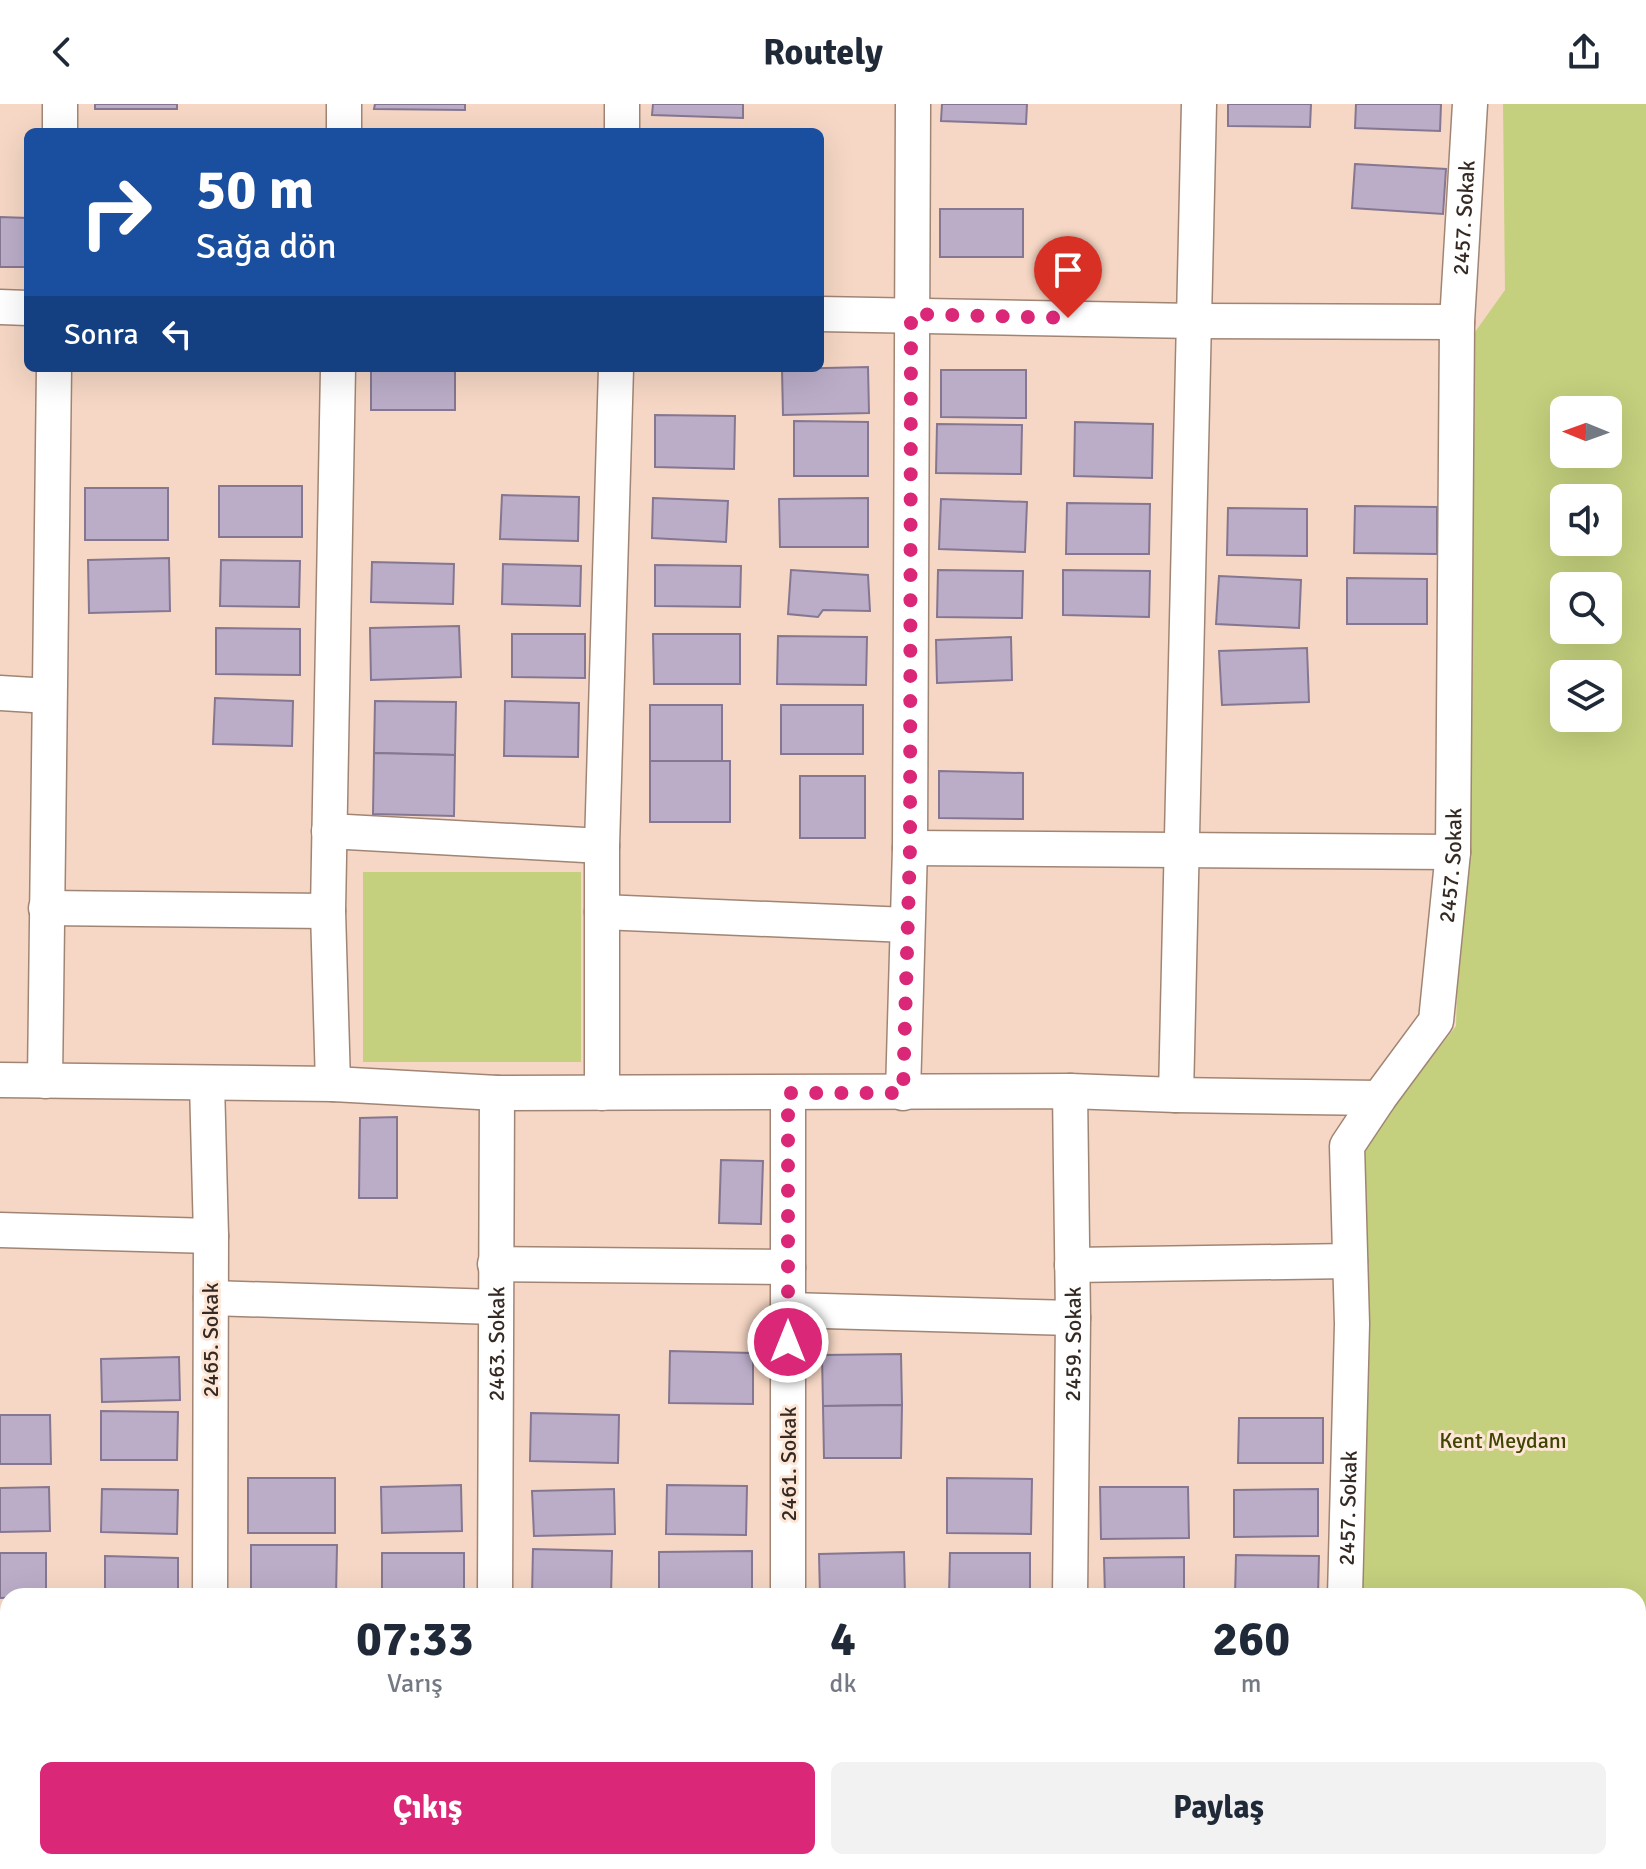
<!DOCTYPE html>
<html lang="tr">
<meta charset="utf-8">
<style>
body{margin:0;font-family:Signika,sans-serif;background:#f2f2f3;color:#1f2937;height:100vh;display:flex;flex-direction:column;font-size:30px;white-space:nowrap}
*{box-sizing:border-box;margin:0}
p{font-size:26px;color:#747a83}
.icon{flex:none;width:44px;height:44px;fill:none;stroke:currentColor;stroke-width:2;stroke-linecap:round;stroke-linejoin:round}
.map{position:relative;flex:1;overflow:hidden}
.panel{position:absolute;left:0px;top:1484px;width:1646px;height:282px;display:flex;flex-direction:column;background:#fff;border-radius:24px 24px 0 0;box-shadow:0 8px 32px #0002}
.panel>*{flex:none}
.hud{position:absolute;left:24px;top:24px;width:800px;height:244px;border-radius:12px;box-shadow:0 8px 32px #0002;background:#1a4fa0;color:#fff;overflow:hidden}
.needle{width:52px;rotate:271deg}
.controls{position:absolute;left:1550px;top:292px;display:grid;gap:16px}
.controls a{display:grid;place-items:center;width:72px;height:72px;border-radius:12px;background:#fff;box-shadow:0 8px 32px #0002;font-size:40px}
.pin{position:absolute;display:grid;place-items:center;width:68px;height:68px;color:#fff;margin:-82px -34px;border-radius:50% 50% 50% 0;rotate:-45deg;box-shadow:0 0 8px #0007}
.pin .icon{rotate:45deg}
.me{position:absolute;width:88px;margin:-44px;rotate:0deg;stroke-linejoin:round;filter:drop-shadow(0 0 6px #0008)}
.turn{display:flex;align-items:center;gap:28px;height:168px;padding:0 40px;font-size:36px}
.turn .icon{width:104px;height:104px;stroke-width:2.5}
.turn b{display:block;font-size:56px;line-height:68px}
.then{display:flex;align-items:center;height:76px;padding:0 40px;background:#0003;gap:16px;font-size:30px}
.eta{display:flex;justify-content:space-evenly;align-items:center;height:136px;text-align:center}
.eta b{font-size:48px;font-weight:800;line-height:56px}
.primary-button{display:flex;gap:16px;margin-top:auto;padding:16px 40px}
.primary-button a{flex:1;height:92px;border-radius:12px;background:#db2777;color:#fff;font-size:32px;font-weight:800;line-height:92px;text-align:center}
.primary-button a+a{background:#f2f2f3;color:#1f2937}
header{display:flex;justify-content:space-between;align-items:center;height:104px;padding:0 40px;background:#fff;font-size:36px;font-weight:800}
.map>svg:first-child{display:block}
.green{fill:#c4d07d;fill-rule:evenodd}
.building{fill:#bbadc8;stroke:#857791;stroke-width:2}
.lines{fill:none;stroke-linecap:round;stroke-linejoin:round}
.minor-casing{stroke:#a18574;stroke-width:37}
.minor{stroke:#fff;stroke-width:34}
.route{stroke:#db2777;stroke-width:14;stroke-dasharray:0 25.2}
.labels{text-anchor:middle;stroke-width:6;stroke-linejoin:round;paint-order:stroke}
.street-label{font-size:22px;fill:#352a23;stroke:#fee6d7}
.park-label{font-size:22px;fill:#3e4502;stroke:#fee6d7}
</style>
<header><svg class="icon" aria-label="back" viewBox="0 0 24 24"><path d="M15 5l-7 7 7 7"/></svg>Routely<svg class="icon" aria-label="share" viewBox="0 0 24 24"><path d="M12 15V3M7 8l5-5 5 5M5 13v7h14v-7"/></svg></header>
<div class="map">
<svg width="1646" height="1765" viewBox="0 0 1646 1765">
<rect width="100%" height="100%" fill="#f6d7c5"/>
<!-- green -->
<g class="green">
<path d="M1503,0H1646V1757H1638V1492H1359L1363,1042L1456,922L1475,228L1505,186ZM1564,306H1608V350H1564ZM1564,394H1608V438H1564ZM1564,482H1608V526H1564ZM1564,570H1608V614H1564Z"/>
<rect x="363" y="768" width="218" height="190"/>
</g>
<!-- building -->
<g class="building">
<rect x="95" y="0" width="82" height="5"/>
<polygon points="375,0 465,0 465,6 374,5"/>
<polygon points="653,0 743,0 743,14 652,11"/>
<polygon points="942,0 1027,0 1026,20 941,17"/>
<polygon points="1228,0 1311,0 1310,23 1228,22"/>
<polygon points="1356,0 1441,0 1440,27 1355,24"/>
<polygon points="1355,60 1446,65 1443,110 1352,104"/>
<rect x="940" y="105" width="83" height="48"/>
<polygon points="0,113 28,114 28,163 0,163"/>
<polygon points="868,263 869,309 783,311 782,265"/>
<rect x="371" y="264" width="84" height="42"/>
<polygon points="941,266 1026,266 1026,314 941,313"/>
<polygon points="655,311 735,312 734,365 655,363"/>
<polygon points="794,317 868,318 868,372 794,372"/>
<polygon points="1075,318 1153,320 1152,374 1074,372"/>
<polygon points="937,320 1022,321 1021,370 936,369"/>
<rect x="219" y="382" width="83" height="51"/>
<rect x="85" y="384" width="83" height="52"/>
<polygon points="502,391 579,393 578,437 500,435"/>
<polygon points="653,394 728,397 726,438 652,434"/>
<polygon points="868,394 868,443 780,443 779,395"/>
<polygon points="941,395 1027,398 1025,448 939,445"/>
<polygon points="1067,399 1150,400 1149,450 1066,450"/>
<polygon points="1355,402 1437,403 1437,450 1354,449"/>
<polygon points="1228,404 1307,405 1307,452 1227,451"/>
<polygon points="169,454 170,507 89,509 88,456"/>
<polygon points="221,456 300,457 299,503 220,502"/>
<polygon points="372,458 454,460 453,500 371,498"/>
<polygon points="503,460 581,462 580,502 502,500"/>
<polygon points="655,461 741,462 740,503 655,502"/>
<polygon points="791,466 868,471 870,507 823,506 818,513 788,510"/>
<polygon points="938,466 1023,467 1022,514 937,513"/>
<polygon points="1063,466 1150,467 1149,513 1063,511"/>
<polygon points="1219,472 1301,476 1299,524 1216,520"/>
<polygon points="1347,474 1427,475 1427,520 1347,520"/>
<polygon points="459,522 461,573 371,576 370,524"/>
<polygon points="216,524 300,525 300,571 216,570"/>
<polygon points="512,530 585,530 585,574 512,573"/>
<polygon points="653,530 740,530 740,580 654,580"/>
<polygon points="778,532 867,533 866,581 777,580"/>
<polygon points="1011,533 1012,576 937,579 936,536"/>
<polygon points="1307,544 1309,598 1222,601 1219,547"/>
<polygon points="215,594 293,597 292,642 213,640"/>
<polygon points="375,597 456,598 455,651 374,649"/>
<polygon points="505,597 579,599 578,653 504,652"/>
<rect x="650" y="601" width="72" height="56"/>
<rect x="781" y="601" width="82" height="49"/>
<polygon points="374,649 455,651 454,712 373,710"/>
<rect x="650" y="657" width="80" height="61"/>
<polygon points="939,667 1023,669 1023,715 939,714"/>
<rect x="800" y="672" width="65" height="62"/>
<polygon points="397,1013 397,1094 359,1094 360,1014"/>
<polygon points="721,1056 763,1057 761,1120 719,1119"/>
<polygon points="670,1247 753,1249 753,1300 669,1299"/>
<polygon points="901,1250 902,1301 823,1302 822,1251"/>
<polygon points="179,1253 180,1296 102,1298 101,1255"/>
<polygon points="902,1301 901,1354 824,1354 823,1302"/>
<polygon points="101,1307 178,1308 177,1356 101,1356"/>
<polygon points="531,1309 619,1311 618,1359 530,1357"/>
<polygon points="0,1311 50,1311 51,1360 0,1360"/>
<polygon points="1239,1314 1323,1314 1323,1359 1238,1359"/>
<rect x="248" y="1374" width="87" height="55"/>
<polygon points="947,1374 1032,1375 1031,1430 947,1429"/>
<polygon points="461,1381 462,1427 382,1429 381,1383"/>
<polygon points="667,1381 747,1382 746,1431 666,1430"/>
<polygon points="49,1383 50,1427 0,1428 0,1384"/>
<polygon points="1100,1383 1188,1383 1189,1434 1101,1435"/>
<polygon points="102,1385 178,1386 177,1430 101,1428"/>
<polygon points="614,1385 615,1430 534,1432 532,1387"/>
<polygon points="1318,1385 1318,1432 1234,1433 1234,1386"/>
<polygon points="251,1441 337,1441 336,1492 251,1492"/>
<polygon points="533,1445 612,1447 611,1492 532,1492"/>
<polygon points="752,1447 752,1492 659,1492 659,1448"/>
<polygon points="904,1448 905,1492 820,1492 819,1450"/>
<polygon points="0,1449 46,1449 46,1492 0,1494"/>
<rect x="382" y="1449" width="82" height="43"/>
<polygon points="950,1449 1030,1449 1030,1492 949,1492"/>
<polygon points="1236,1451 1319,1452 1318,1492 1235,1492"/>
<polygon points="105,1452 178,1454 178,1492 105,1492"/>
<polygon points="1184,1453 1184,1492 1105,1492 1104,1454"/>
<rect x="0" y="1514" width="8" height="56"/>
<polygon points="0,1595 8,1595 8,1647 0,1648"/>
</g>
<g class="lines">
<!-- minor casing -->
<g class="minor-casing">
<g id="minor">
<polyline points="60,28 60,0"/>
<polyline points="344,28 344,0"/>
<polyline points="622,28 622,0"/>
<polyline points="0,203 28,204"/>
<polyline points="820,210 1194,217 1457,218"/>
<polyline points="0,589 49,592"/>
<polyline points="329,727 602,742"/>
<polyline points="910,744 1453,748"/>
<polyline points="46,804 328,807"/>
<polyline points="602,808 907,821"/>
<polyline points="0,976 333,980 497,989 1070,987 1176,991 1379,994"/>
<polyline points="45,977 54,264"/>
<polyline points="207,979 211,1132 210,1492"/>
<polyline points="333,980 328,807 338,264"/>
<polyline points="602,989 602,742 616,264"/>
<polyline points="788,989 788,1492"/>
<polyline points="903,989 910,744 913,0"/>
<polyline points="1176,991 1199,0"/>
<polyline points="0,1126 211,1132"/>
<polyline points="495,1160 788,1163"/>
<polyline points="1072,1161 1350,1157"/>
<polyline points="211,1194 495,1203"/>
<polyline points="789,1206 1073,1214"/>
<path id="s1" d="M495,1492L497,989"/>
<path id="s2" d="M1070,1492L1073,1214L1070,987"/>
<path id="s3" d="M1345,1492L1352,1220L1347,1042L1379,994L1436,917L1453,748L1457,218L1470,0"/>
<polyline points="0,1758 8,1757"/>
<polyline points="788,1758 788,1765"/>
<polyline points="1339,1758 1339,1765"/>
<polyline points="210,1765 210,1758"/>
<polyline points="495,1765 495,1758"/>
<polyline points="1067,1765 1067,1758"/>
</g>
</g>
<!-- minor -->
<use href="#minor" class="minor"/>
</g>
<g class="lines">
<!-- route -->
<polyline class="route" points="788,1238 788,989 903,989 910,744 911,210 1068,214"/>
</g>
<g class="labels">
<!-- street labels -->
<g class="street-label">
<text dy="8" stroke="none"><textPath href="#s3" startOffset="1408">2457. Sokak</textPath></text>
<text dy="8" stroke="none"><textPath href="#s3" startOffset="760">2457. Sokak</textPath></text>
<text transform="translate(210 1236) rotate(-90)" y="8">2465. Sokak</text>
<text dy="8" stroke="none"><textPath href="#s2" startOffset="252">2459. Sokak</textPath></text>
<text dy="8" stroke="none"><textPath href="#s1" startOffset="252">2463. Sokak</textPath></text>
<text transform="translate(788 1360) rotate(-90)" y="8">2461. Sokak</text>
<text dy="8" stroke="none"><textPath href="#s3" startOffset="88">2457. Sokak</textPath></text>
</g>
<!-- park labels -->
<g class="park-label">
<text x="1503" y="1344">Kent Meydanı</text>
</g>
</g>
</svg>
<div class="controls">
<a><svg class="needle" viewBox="-14 -14 28 28"><path d="M0-13l5 13h-10z" fill="#e53935"/><path d="M0 13l5-13h-10z" fill="#747a83"/></svg></a>
<a><svg class="icon" aria-label="sound" viewBox="0 0 24 24"><path d="M4 9h4l5-4v14l-5-4H4zM17 9q2 3 0 6"/></svg></a>
<a><svg class="icon" aria-label="search" viewBox="0 0 24 24"><circle cx="10" cy="10" r="6"/><path d="M15 15l6 6"/></svg></a>
<a><svg class="icon" aria-label="layers" viewBox="0 0 24 24"><path d="M12 4l9 5-9 5-9-5zM3 14l9 5 9-5"/></svg></a>
</div>
<div class="pin" style="left:1068px;top:214px;background:#d93025"><svg class="icon" aria-label="arrive" viewBox="0 0 24 24"><path d="M6 21V4h12l-3 4 3 4H6"/></svg></div>
<svg class="me" style="left:788px;top:1238px" viewBox="-20 -20 40 40"><circle r="17" fill="#db2777" stroke="#fff" stroke-width="3"/><path d="M0-11L8 9 0 5-8 9z" fill="#fff"/></svg>
<div class="hud">
<div class="turn"><svg class="icon" aria-label="right" viewBox="0 0 24 24"><path d="M7 20v-9h11M14 6l5 5-5 5"/></svg><div><b>50 m</b>Sağa dön</div></div>
<div class="then">Sonra<svg class="icon" aria-label="left" viewBox="0 0 24 24"><path d="M17 20v-9H6M10 6l-5 5 5 5"/></svg></div>
</div>
<section class="panel">
<div class="eta">
<div><b>07:33</b><p>Varış</p></div>
<div><b>4</b><p>dk</p></div>
<div><b>260</b><p>m</p></div>
</div>
<div class="primary-button"><a>Çıkış</a><a>Paylaş</a></div>
</section>
</div>
